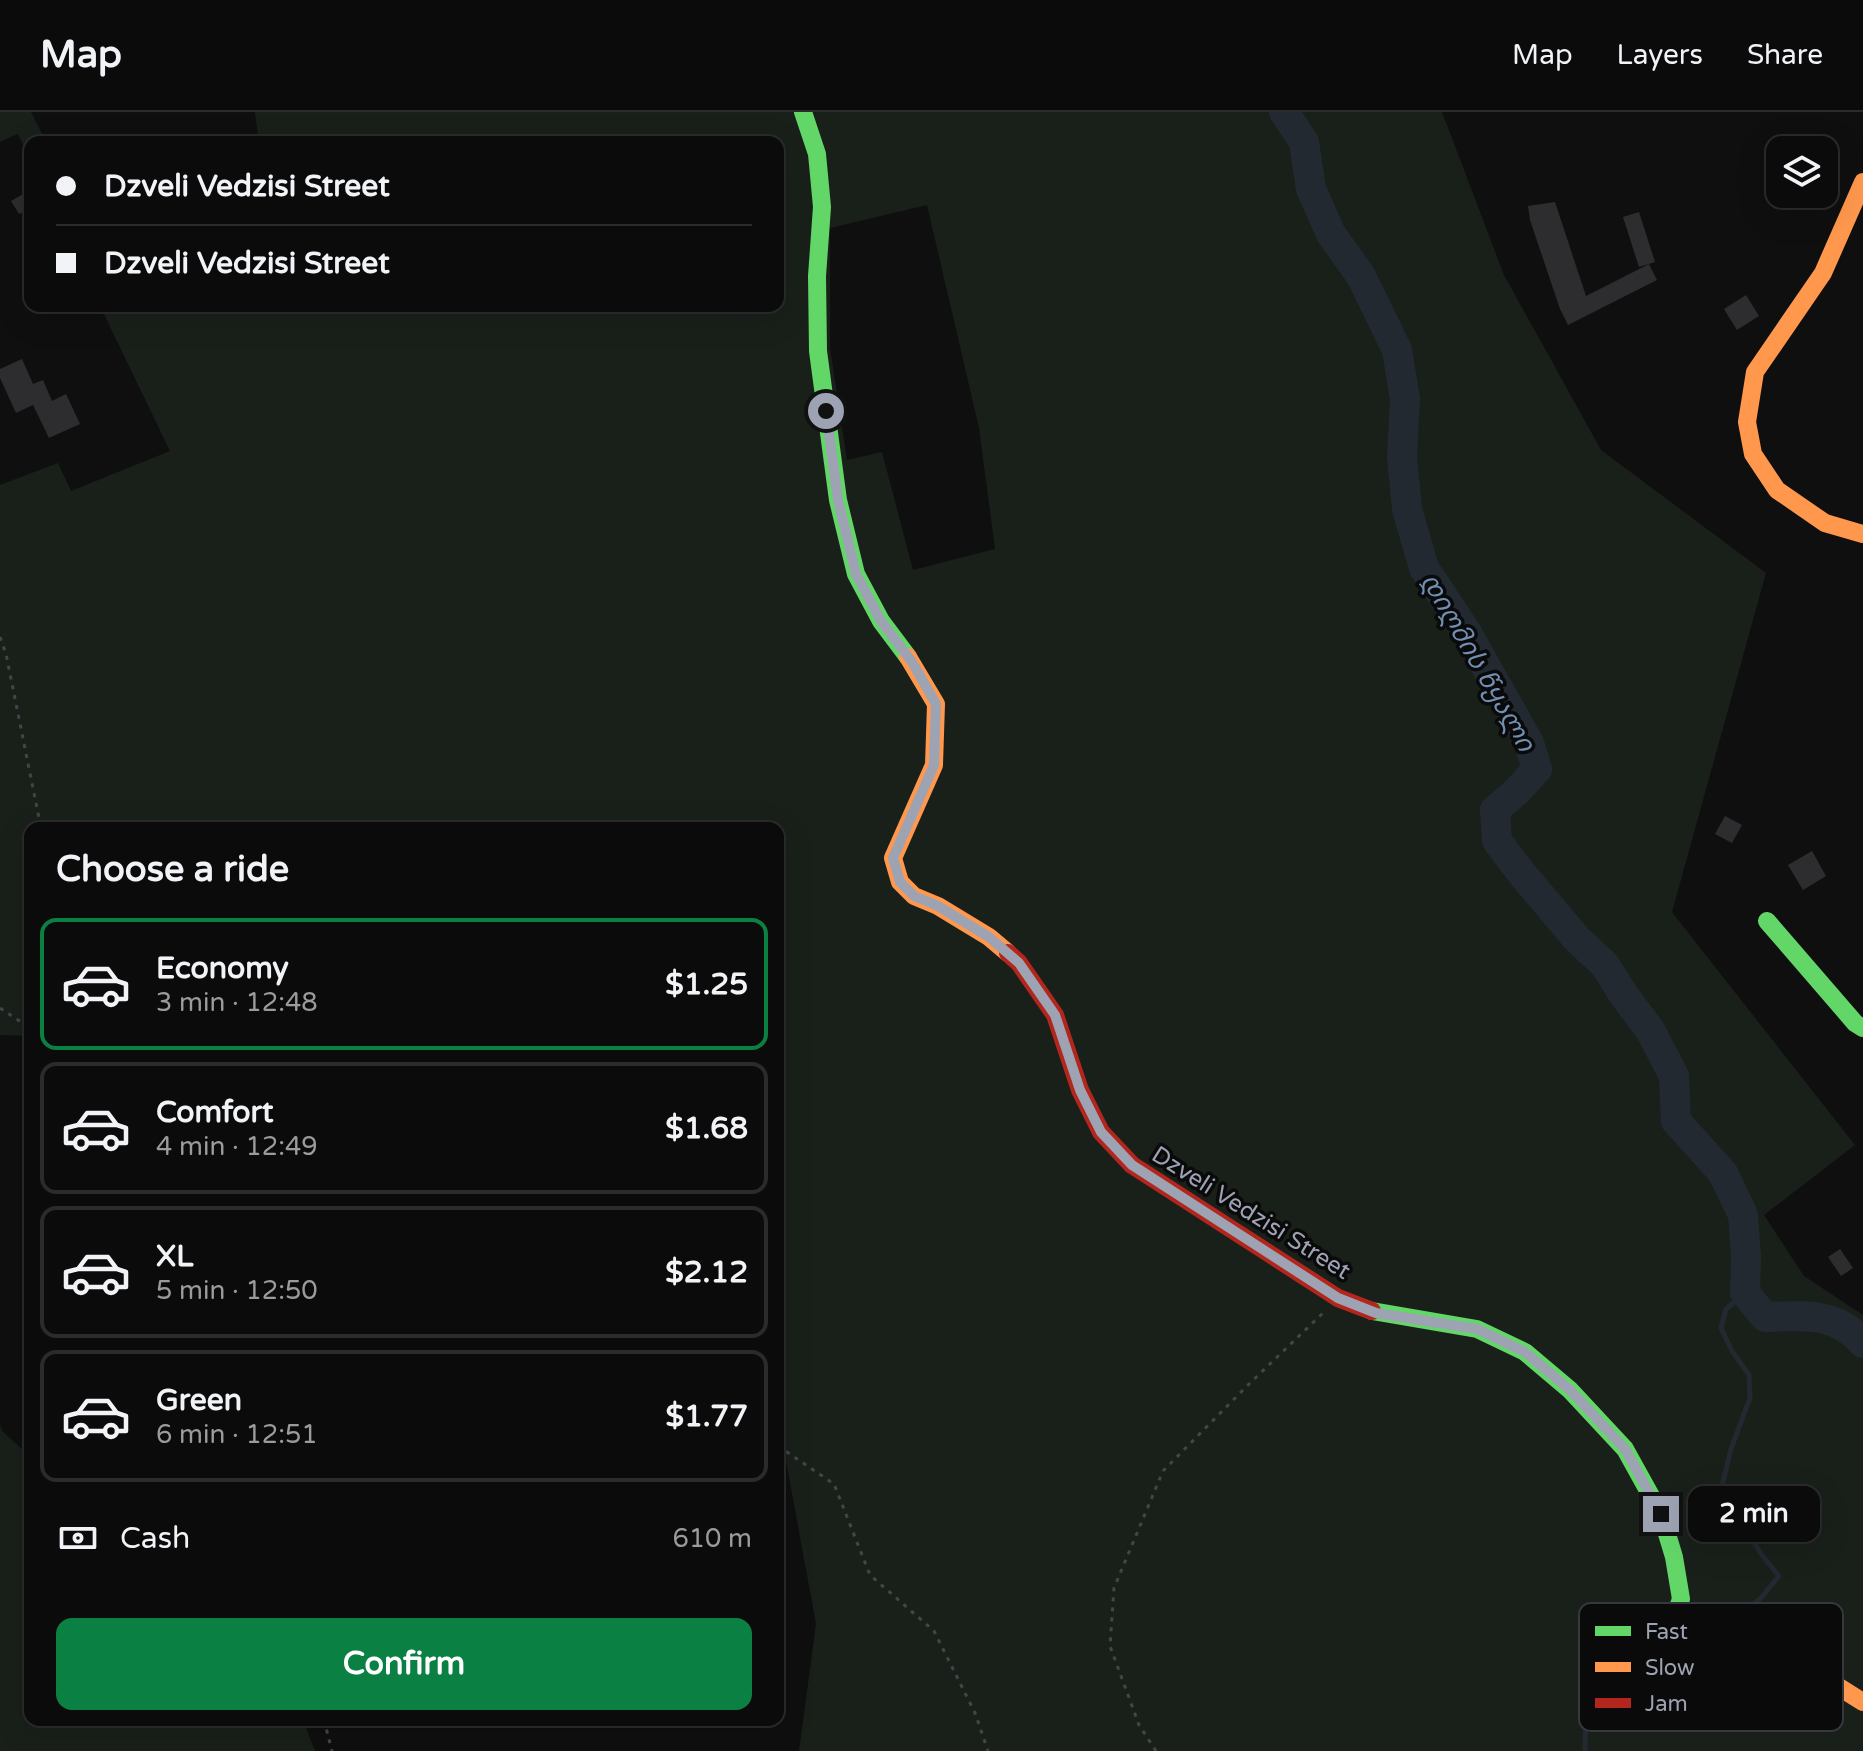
<!DOCTYPE html>
<meta charset="utf-8">
<style>
:root{--surface:#0b0b0c;--page:#19191a;--text:#f1f3f6;--muted:#9a9b9d;--line:#2b2b2d;--accent:#0b8043}
body{margin:0;font-family:"Varela Round","Noto Sans Georgian",sans-serif;background:var(--page);color:var(--text);height:100vh;display:flex;flex-direction:column;font-size:30px;white-space:nowrap}
*{box-sizing:border-box;margin:0}
p{font-size:26px;color:var(--muted)}
.icon{flex:none;width:44px;height:44px;fill:none;stroke:currentColor;stroke-width:2;stroke-linecap:round;stroke-linejoin:round}
.map{position:relative;flex:1;overflow:hidden}
.side{position:absolute;left:24px;top:710px;width:760px;height:904px;display:flex;flex-direction:column;background:var(--surface);border-radius:16px;box-shadow:0 8px 32px #0002,0 0 0 2px var(--line)}
.side>*{flex:none}
.top-card{position:absolute;left:24px;top:24px;width:760px;height:176px;border-radius:16px;box-shadow:0 8px 32px #0002,0 0 0 2px var(--line);display:grid;align-content:center;height:176px;padding:0 32px;background:var(--surface)}
.fabs{position:absolute;left:1766px;top:24px;display:grid;gap:16px}
.fabs a{display:grid;place-items:center;width:72px;height:72px;border-radius:16px;background:var(--surface);box-shadow:0 8px 32px #0002,0 0 0 2px var(--line);font-size:40px}
.end{position:absolute;width:36px;height:36px;margin:-18px;border:10px solid #9ea3b3;background:#111;box-shadow:0 0 0 4px #111}
.from{border-radius:50%}
.bubble{position:absolute;height:56px;border-radius:16px;background:var(--surface);box-shadow:0 8px 32px #0002,0 0 0 2px var(--line);font-size:26px;font-weight:700;line-height:56px;text-align:center}
.top-card b{display:flex;align-items:center;gap:28px;height:76px;font-size:30px}
.top-card b+b{border-top:2px solid var(--line)}
.top-card i{width:20px;height:20px;background:var(--text)}
ul{padding:0;list-style:none}
li{display:flex;align-items:center;gap:24px;height:132px;margin:0 16px 12px;padding:0 16px;border:4px solid var(--line);border-radius:16px}
li div{flex:1}
li b{display:block;font-size:30px}
li em{font-style:normal;font-weight:700}
li.on{border-color:var(--accent)}
li>.icon{width:72px;height:72px;stroke-width:1.5}
h2{padding:0 32px;font-size:36px;line-height:96px}
.pay{display:flex;align-items:center;gap:20px;height:88px;padding:0 32px;font-size:30px}
.pay p{margin-inline-start:auto}
.action{display:flex;gap:16px;margin-top:auto;padding:16px 32px}
.action a{flex:1;height:92px;border-radius:16px;background:var(--accent);color:#fff;font-size:32px;font-weight:700;line-height:92px;text-align:center}
header{display:flex;align-items:center;gap:48px;box-sizing:border-box;height:112px;padding:0 40px;background:var(--surface);border-bottom:2px solid var(--line)}
header strong{font-size:38px}
nav{display:flex;gap:44px;margin-inline-start:auto;font-size:28px}
.map>svg:first-child{display:block}
</style>
<header>
<strong>Map</strong>
<nav><a>Map</a><a>Layers</a><a>Share</a></nav>
</header>
<div class="map">
<svg width="1863" height="1639" viewBox="0 0 1863 1639">
<rect width="100%" height="100%" fill="#0f0f10"/>
<g fill="#19201a" fill-rule="evenodd">
<path d="M0 0H31L46 30H30V47L18 22 0 30Z"/>
<path d="M255 0H1442L1504 163 1601 338 1766 461 1672 800 1855 1033 1764 1103 1804 1164 1863 1203V1639H799L816 1512 778 1305V716H30V924L0 923V373L58 351 71 379 170 339 100 194H126L128 198 137 194H778V30H259ZM927 93 979 316 995 437 913 458 882 340 847 348 830 236V116Z"/>
<path d="M0 1313 2 1319 30 1344V1608H303L315 1639H0Z"/>
</g>
<g fill="none" stroke-linecap="round" stroke-linejoin="round">
<g stroke="#232931" stroke-width="5">
<path d="M1655 1569 1677 1559 1724 1513 1760 1487 1779 1464 1761 1442 1741 1408 1728 1393 1722 1374 1731 1337 1750 1286 1749 1263 1732 1239 1721 1216 1726 1197 1745 1181"/>
<path d="M1585 1639 1586 1594 1604 1573 1635 1574"/>
</g>
<path stroke="#232931" stroke-width="30" d="M1284 0 1304 30 1311 77 1331 122 1361 164 1397 238 1405 287 1402 345 1407 397 1424 456 1467 521 1529 631 1537 657 1517 679 1495 698 1497 729 1523 763 1577 827 1605 853 1623 882 1650 918 1674 964 1676 1009 1723 1061 1743 1103 1746 1144 1745 1181 1765 1205C1803 1204 1836 1199 1863 1231"/>
</g>
<g fill="#2d2d2f">
<path d="M25 81 30 91V96L19 102 11 89Z"/>
<path d="M1555 90 1586 184 1649 152 1657 168 1568 213 1560 197 1530 108 1528 94Z"/>
<path d="M1639 100 1655 150 1639 155 1623 105Z"/>
<path d="M1746 183 1759 204 1737 218 1724 197Z"/>
<path d="M22 247 33 272 43 268 52 289 66 282 80 312 49 326 33 293 16 301 0 266V257Z"/>
<path d="M1725 704 1742 713 1732 731 1715 722Z"/>
<path d="M1812 739 1826 764 1803 778 1788 753Z"/>
<path d="M1840 1137 1853 1156 1841 1164 1828 1145Z"/>
</g>
<g fill="none" stroke-linecap="round" stroke-linejoin="round">
<g stroke="#44454a" stroke-width="3" stroke-dasharray="4 6" stroke-linecap="butt">
<path d="M0 525 6 542 41 716"/>
<path d="M0 896 30 916"/>
<path d="M778 1334 834 1372 870 1463 934 1519 975 1601 988 1639"/>
<path d="M324 1608 332 1639"/>
<path d="M1156 1639 1139 1613 1110 1534 1114 1476 1163 1359 1249 1272 1323 1201"/>
</g>
<g stroke="#63d668" stroke-width="18">
<path d="M803 0 817 42 822 95 817 164 818 239 838 388 856 462 881 509 908 545"/>
<path d="M1767 809 1855 911 1863 916"/>
<path d="M1372 1199 1477 1217 1525 1240 1570 1278 1625 1337 1661 1402 1674 1445 1681 1487 1665 1532 1642 1575V1592L1651 1599"/>
</g>
<g stroke="#ff974d" stroke-width="18">
<path d="M1863 70 1823 161 1755 260 1747 310 1753 342 1777 378 1825 411 1863 422"/>
<path d="M908 545 936 592 934 653 893 746 900 770 914 784 938 794 989 825 1008 841"/>
<path d="M1651 1599C1685 1615 1709 1573 1737 1560 1744 1556 1771 1550 1779 1550 1809 1553 1838 1575 1863 1590"/>
</g>
<path stroke="#b3261e" stroke-width="18" d="M1008 841 1019 851 1055 903 1080 978 1101 1020 1132 1053 1338 1186 1372 1199"/>
</g>
<g fill="none" stroke-linecap="round" stroke-linejoin="round">
<path stroke="#9ea3b3" stroke-width="10" d="M826 299 838 388 856 462 881 509 912 550 936 592 934 653 893 746 900 770 914 784 938 794 989 825 1019 851 1055 903 1080 978 1101 1020 1132 1053 1338 1186 1376 1201 1477 1217 1525 1240 1570 1278 1625 1337 1661 1402"/>
</g>
<g text-anchor="middle" dominant-baseline="central" stroke-width="7" stroke-linejoin="round" paint-order="stroke">
<g font-size="24" fill="#9ea3b3" stroke="#0a0a0b">
<text transform="translate(1251 1101) rotate(32)">Dzveli Vedzisi Street</text>
</g>
<g font-size="26" font-style="italic" fill="#718fb2" stroke="#0a0a0b">
<text transform="translate(1478 550) rotate(60)">დიღმის წყალი</text>
</g>
</g>
<rect x="1579" y="1491" width="264" height="128" rx="12" fill="#0a0a0b" stroke="#36383d" stroke-width="2"/>
<rect x="1595" y="1514" width="36" height="10" fill="#63d668"/>
<rect x="1595" y="1550" width="36" height="10" fill="#ff974d"/>
<rect x="1595" y="1586" width="36" height="10" fill="#b3261e"/>
<g font-size="22" fill="#9ea3b3">
<text x="1645" y="1527">Fast</text>
<text x="1645" y="1563">Slow</text>
<text x="1645" y="1599">Jam</text>
</g>
</svg>
<div class="fabs">
<a><svg class="icon" aria-label="layers" viewBox="0 0 24 24"><path d="M12 4l9 5-9 5-9-5zM3 14l9 5 9-5"/></svg></a>
</div>
<i class="end from" style="left:826px;top:299px"></i>
<i class="end" style="left:1661px;top:1402px"></i>
<div class="bubble" style="left:1688px;top:1374px;width:132px">2 min</div>
<div class="top-card">
<b><i class="from"></i>Dzveli Vedzisi Street</b>
<b><i></i>Dzveli Vedzisi Street</b>
</div>
<section class="side">
<h2>Choose a ride</h2>
<ul>
<li class="on"><svg class="icon" aria-label="car" viewBox="0 0 24 24"><path d="M5 17H2v-5l4-1 3-4h7l3 4 3 1v5h-3M9 17h6M6 11h13"/><circle cx="7" cy="17" r="2"/><circle cx="17" cy="17" r="2"/></svg><div><b>Economy</b><p>3 min · 12:48</p></div><em>$1.25</em></li>
<li><svg class="icon" aria-label="car" viewBox="0 0 24 24"><path d="M5 17H2v-5l4-1 3-4h7l3 4 3 1v5h-3M9 17h6M6 11h13"/><circle cx="7" cy="17" r="2"/><circle cx="17" cy="17" r="2"/></svg><div><b>Comfort</b><p>4 min · 12:49</p></div><em>$1.68</em></li>
<li><svg class="icon" aria-label="car" viewBox="0 0 24 24"><path d="M5 17H2v-5l4-1 3-4h7l3 4 3 1v5h-3M9 17h6M6 11h13"/><circle cx="7" cy="17" r="2"/><circle cx="17" cy="17" r="2"/></svg><div><b>XL</b><p>5 min · 12:50</p></div><em>$2.12</em></li>
<li><svg class="icon" aria-label="car" viewBox="0 0 24 24"><path d="M5 17H2v-5l4-1 3-4h7l3 4 3 1v5h-3M9 17h6M6 11h13"/><circle cx="7" cy="17" r="2"/><circle cx="17" cy="17" r="2"/></svg><div><b>Green</b><p>6 min · 12:51</p></div><em>$1.77</em></li>
</ul>
<div class="pay"><svg class="icon" aria-label="cash" viewBox="0 0 24 24"><path d="M3 7h18v10H3z"/><circle cx="12" cy="12" r="2"/></svg>Cash<p>610 m</p></div>
<div class="action"><a>Confirm</a></div>
</section>
</div>
